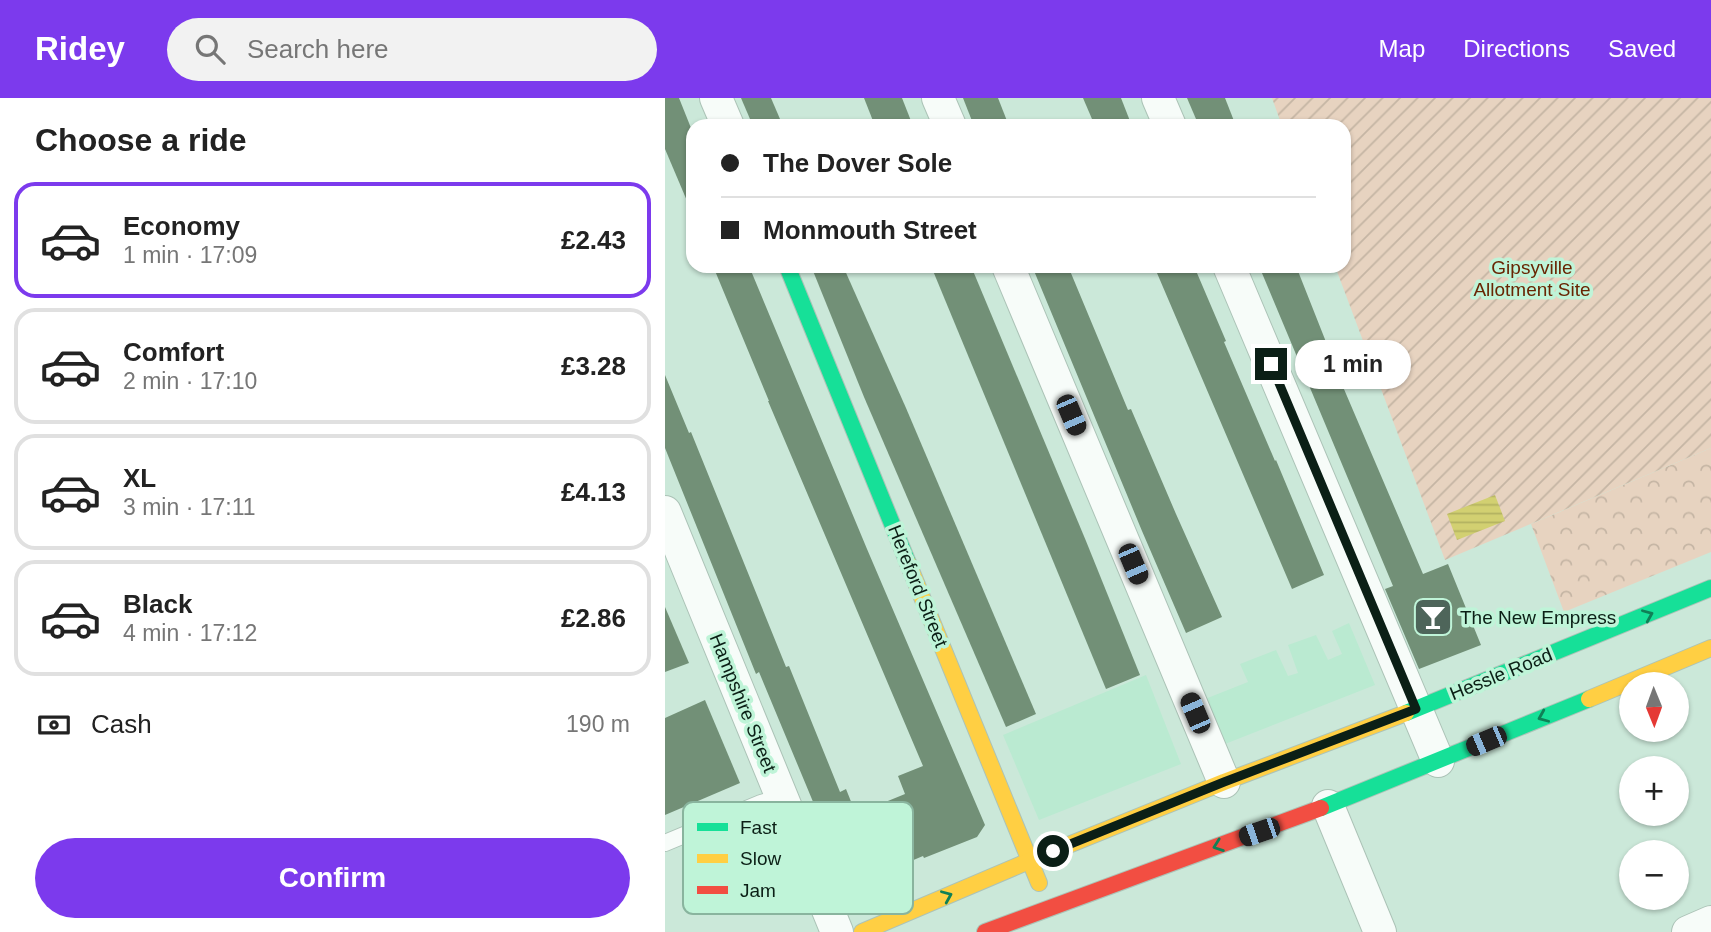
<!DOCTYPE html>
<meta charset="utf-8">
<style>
:root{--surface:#fff;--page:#f2f2f2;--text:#222;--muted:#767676;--line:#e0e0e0;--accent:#7c3aed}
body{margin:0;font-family:Helvetica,sans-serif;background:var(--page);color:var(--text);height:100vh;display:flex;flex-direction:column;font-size:26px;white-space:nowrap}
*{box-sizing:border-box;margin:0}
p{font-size:23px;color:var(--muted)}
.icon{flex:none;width:38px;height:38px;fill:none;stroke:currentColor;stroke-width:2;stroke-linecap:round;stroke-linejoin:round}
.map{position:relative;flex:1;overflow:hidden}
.side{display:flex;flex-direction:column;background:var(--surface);width:665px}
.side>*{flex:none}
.banner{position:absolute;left:21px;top:21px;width:665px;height:154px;border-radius:21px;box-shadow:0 2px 5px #0004;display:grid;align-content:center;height:154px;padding:0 35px;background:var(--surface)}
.needle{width:46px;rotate:179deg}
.tools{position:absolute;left:954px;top:574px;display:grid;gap:14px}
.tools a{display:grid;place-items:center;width:70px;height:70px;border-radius:50%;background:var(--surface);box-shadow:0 2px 5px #0004;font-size:35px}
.end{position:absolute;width:32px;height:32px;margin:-16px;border:9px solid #0b1f16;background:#fff;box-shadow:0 0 0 4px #fff}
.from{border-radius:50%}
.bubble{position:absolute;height:49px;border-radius:24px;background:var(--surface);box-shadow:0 2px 5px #0004;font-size:23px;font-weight:700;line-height:49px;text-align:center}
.car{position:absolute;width:21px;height:42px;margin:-21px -10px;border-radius:9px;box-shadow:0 0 5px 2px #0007;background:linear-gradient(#222 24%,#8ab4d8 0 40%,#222 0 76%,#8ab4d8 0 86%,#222 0)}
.banner b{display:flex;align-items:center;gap:24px;height:66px;font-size:26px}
.banner b+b{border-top:2px solid var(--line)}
.banner i{width:18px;height:18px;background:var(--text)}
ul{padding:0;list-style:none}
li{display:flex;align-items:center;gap:21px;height:116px;margin:0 14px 10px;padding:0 21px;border:4px solid var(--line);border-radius:21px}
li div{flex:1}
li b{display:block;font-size:26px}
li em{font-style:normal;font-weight:700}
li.selected{border-color:var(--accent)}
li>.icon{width:63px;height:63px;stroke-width:1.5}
h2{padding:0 35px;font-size:32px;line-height:84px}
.pay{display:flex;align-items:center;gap:18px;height:77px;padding:0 35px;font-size:26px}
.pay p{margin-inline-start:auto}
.cta{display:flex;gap:14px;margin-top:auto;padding:14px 35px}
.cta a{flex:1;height:80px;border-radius:42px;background:var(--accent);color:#fff;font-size:28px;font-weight:700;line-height:80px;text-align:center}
header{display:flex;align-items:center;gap:42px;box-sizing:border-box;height:98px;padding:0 35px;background:var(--accent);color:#fff}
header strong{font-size:33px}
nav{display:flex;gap:38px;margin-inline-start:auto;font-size:24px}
.search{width:490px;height:63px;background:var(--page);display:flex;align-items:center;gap:18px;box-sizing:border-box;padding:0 24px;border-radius:38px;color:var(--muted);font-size:26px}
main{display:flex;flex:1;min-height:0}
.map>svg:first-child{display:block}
</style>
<header>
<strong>Ridey</strong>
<div class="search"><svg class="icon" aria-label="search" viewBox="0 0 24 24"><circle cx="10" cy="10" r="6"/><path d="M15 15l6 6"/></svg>Search here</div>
<nav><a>Map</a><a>Directions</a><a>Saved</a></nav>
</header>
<main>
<section class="side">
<h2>Choose a ride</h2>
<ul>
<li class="selected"><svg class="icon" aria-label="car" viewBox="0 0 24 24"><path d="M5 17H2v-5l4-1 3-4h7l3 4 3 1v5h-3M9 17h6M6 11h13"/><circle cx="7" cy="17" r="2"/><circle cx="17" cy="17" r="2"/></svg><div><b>Economy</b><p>1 min · 17:09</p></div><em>£2.43</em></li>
<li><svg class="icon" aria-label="car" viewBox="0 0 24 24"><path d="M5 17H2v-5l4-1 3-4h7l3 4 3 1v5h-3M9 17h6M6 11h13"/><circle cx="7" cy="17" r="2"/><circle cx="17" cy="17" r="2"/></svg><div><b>Comfort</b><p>2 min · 17:10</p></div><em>£3.28</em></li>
<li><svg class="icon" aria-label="car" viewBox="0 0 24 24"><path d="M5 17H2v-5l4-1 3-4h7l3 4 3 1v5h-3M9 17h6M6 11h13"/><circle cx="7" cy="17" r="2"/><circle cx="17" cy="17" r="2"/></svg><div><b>XL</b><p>3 min · 17:11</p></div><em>£4.13</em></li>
<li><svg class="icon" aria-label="car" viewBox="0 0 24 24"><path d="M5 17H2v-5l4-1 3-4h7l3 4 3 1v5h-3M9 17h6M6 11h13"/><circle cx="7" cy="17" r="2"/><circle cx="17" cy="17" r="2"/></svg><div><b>Black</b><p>4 min · 17:12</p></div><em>£2.86</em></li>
</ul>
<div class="pay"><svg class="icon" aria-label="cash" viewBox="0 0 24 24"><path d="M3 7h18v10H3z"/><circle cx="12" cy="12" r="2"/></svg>Cash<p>190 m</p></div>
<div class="cta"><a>Confirm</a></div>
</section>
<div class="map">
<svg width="1046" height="834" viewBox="0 0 1046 834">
<defs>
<pattern id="park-crowns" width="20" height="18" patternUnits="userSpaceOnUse" patternTransform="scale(1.75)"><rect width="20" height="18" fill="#e7d3c0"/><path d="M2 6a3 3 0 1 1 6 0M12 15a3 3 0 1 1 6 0" fill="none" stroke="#c5b5a4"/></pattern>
<pattern id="garden-furrows" width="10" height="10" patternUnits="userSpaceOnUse" patternTransform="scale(1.75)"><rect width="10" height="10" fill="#e7d3c0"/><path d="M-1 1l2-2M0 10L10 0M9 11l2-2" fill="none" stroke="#c5b5a4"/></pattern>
<pattern id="water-rules" width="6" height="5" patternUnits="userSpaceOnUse" patternTransform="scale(1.75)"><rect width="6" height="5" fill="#d2d071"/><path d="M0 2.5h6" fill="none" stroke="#b3b261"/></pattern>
</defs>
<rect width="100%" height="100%" fill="#cbe8d9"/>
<g fill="#baead1">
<path d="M684 525 710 587 560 646 540 601 583 584 575 566 611 552 623 578 633 575 623 547 651 537 663 562 677 556 667 533Z"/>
<path d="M481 577 516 666 374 722 338 637Z"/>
</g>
<path fill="url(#park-crowns)" d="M1046 350V454L899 514 866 426Z"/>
<path fill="url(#garden-furrows)" d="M607 0H1046V350L780 462 670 168H679V28H617Z"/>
<path fill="url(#water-rules)" d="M830 397 840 423 792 442 782 416Z"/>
<g fill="#729077">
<path d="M0 0H14L28 35V117L0 51Z"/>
<path d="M76 0H106L118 28H88Z"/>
<path d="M199 0H237L248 28H210Z"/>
<path d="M298 0H333L344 28H309Z"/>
<path d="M418 0H456L465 23 452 28H430Z"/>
<path d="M522 0H560L571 28H534Z"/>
<path d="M48 168H84L202 451 320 727 312 739 259 760 258 758 175 793 163 763 171 759 94 574 91 576 0 350V277L24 335 26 334 121 569 124 568 175 694 181 691 191 716 240 696 233 678 258 668 103 303H104Z"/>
<path d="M146 168H178L241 310 371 616 341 629 199 299Z"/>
<path d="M266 168H306L421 443 475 577 441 591Z"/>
<path d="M367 168H403L463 312 466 311 511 416 557 519 521 535 477 433Z"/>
<path d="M489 168H529L561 243 559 244 610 363 611 362 659 477 627 491Z"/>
<path d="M594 168H631L663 249H661L758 476 783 466 816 547 754 571 720 491 728 488Z"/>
<path d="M0 509 24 565 0 574Z"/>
<path d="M40 602 75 685 0 717V620Z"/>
</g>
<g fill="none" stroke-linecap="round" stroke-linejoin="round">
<g stroke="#acc3b7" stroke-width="18">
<path id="lane" d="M0 745 96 705 116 699"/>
</g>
<g stroke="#acc3b7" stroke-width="34">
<g id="street">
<path d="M51 0 63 28"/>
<path d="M273 0 285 28"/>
<path d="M493 0 505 28"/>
<path d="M343 168 559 684"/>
<path d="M564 168 773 663"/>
<path d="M0 414 172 834"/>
<path d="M663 708 715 834"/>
<path d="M1023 834 1046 824"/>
</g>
</g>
<g stroke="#acc3b7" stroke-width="18">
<g id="fast">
<path d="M122 168 243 465"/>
<path d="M741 615 1046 490"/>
<path d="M656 710 924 601"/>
</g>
</g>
<g stroke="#acc3b7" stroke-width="18">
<g id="slow">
<path d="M243 465 374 785"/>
<path d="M924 601 1046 550"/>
<path d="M197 834 364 763 559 684 741 615"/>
</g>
</g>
<g stroke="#acc3b7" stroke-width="18">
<path id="jam" d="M320 834 656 710"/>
</g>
<use href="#lane" stroke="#f7fcf9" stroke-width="16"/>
<use href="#street" stroke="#f7fcf9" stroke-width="32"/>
<use href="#fast" stroke="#16e098" stroke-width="16"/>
<use href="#slow" stroke="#ffcf43" stroke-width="16"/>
<use href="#jam" stroke="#f24e42" stroke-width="16"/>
</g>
<defs><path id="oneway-chevron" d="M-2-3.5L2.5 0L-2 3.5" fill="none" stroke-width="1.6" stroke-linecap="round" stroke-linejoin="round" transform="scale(1.75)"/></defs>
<g stroke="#108057">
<use href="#oneway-chevron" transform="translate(983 517) rotate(-23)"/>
<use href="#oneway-chevron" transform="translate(878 619) rotate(157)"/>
<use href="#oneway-chevron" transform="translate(553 748) rotate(160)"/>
<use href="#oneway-chevron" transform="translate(282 798) rotate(-23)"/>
</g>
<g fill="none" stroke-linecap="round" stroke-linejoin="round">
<path stroke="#0b1f16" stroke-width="9" d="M388 753 559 684 751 611 606 266"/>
</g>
<defs>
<g id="bar-square" transform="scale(2.0125)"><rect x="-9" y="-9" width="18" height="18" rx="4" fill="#4e655a" stroke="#bff4d8"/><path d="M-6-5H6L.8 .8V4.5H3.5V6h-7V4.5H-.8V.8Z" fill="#fff"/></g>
</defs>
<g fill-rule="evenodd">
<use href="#bar-square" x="768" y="519"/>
</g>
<g text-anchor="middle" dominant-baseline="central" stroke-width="7" stroke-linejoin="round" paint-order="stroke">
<g font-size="19" fill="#682503" stroke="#bff4d8">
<text x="867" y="169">Gipsyville<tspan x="867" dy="22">Allotment Site</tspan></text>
</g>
<g font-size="19" fill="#0b1f16" stroke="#bff4d8">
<text transform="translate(253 488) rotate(68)">Hereford Street</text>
<text transform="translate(836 576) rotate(-22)">Hessle Road</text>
<text transform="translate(78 605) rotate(68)">Hampshire Street</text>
</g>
<g font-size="19" fill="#0b1f16" stroke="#bff4d8" text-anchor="start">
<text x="795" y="519">The New Empress</text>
</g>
</g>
<rect x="18" y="704" width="230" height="112" rx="10" fill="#bff4d8" stroke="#89b49e" stroke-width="2"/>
<rect x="32" y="725" width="31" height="8" fill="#16e098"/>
<rect x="32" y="756" width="31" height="9" fill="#ffcf43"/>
<rect x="32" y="788" width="31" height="8" fill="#f24e42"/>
<g font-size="19" fill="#0b1f16">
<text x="75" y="736">Fast</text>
<text x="75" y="767">Slow</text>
<text x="75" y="799">Jam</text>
</g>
</svg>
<div class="tools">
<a><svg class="needle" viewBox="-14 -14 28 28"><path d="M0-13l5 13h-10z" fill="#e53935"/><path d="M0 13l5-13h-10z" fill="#767676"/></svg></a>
<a>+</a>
<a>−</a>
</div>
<i class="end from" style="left:388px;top:753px"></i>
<i class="end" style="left:606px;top:266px"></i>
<div class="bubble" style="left:630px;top:242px;width:116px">1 min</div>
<i class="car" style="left:406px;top:317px;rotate:157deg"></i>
<i class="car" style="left:468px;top:466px;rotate:157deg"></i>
<i class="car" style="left:530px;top:615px;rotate:337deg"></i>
<i class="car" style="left:821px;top:643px;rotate:247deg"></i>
<i class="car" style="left:594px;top:734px;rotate:251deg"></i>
<div class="banner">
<b><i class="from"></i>The Dover Sole</b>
<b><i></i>Monmouth Street</b>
</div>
</div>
</main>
